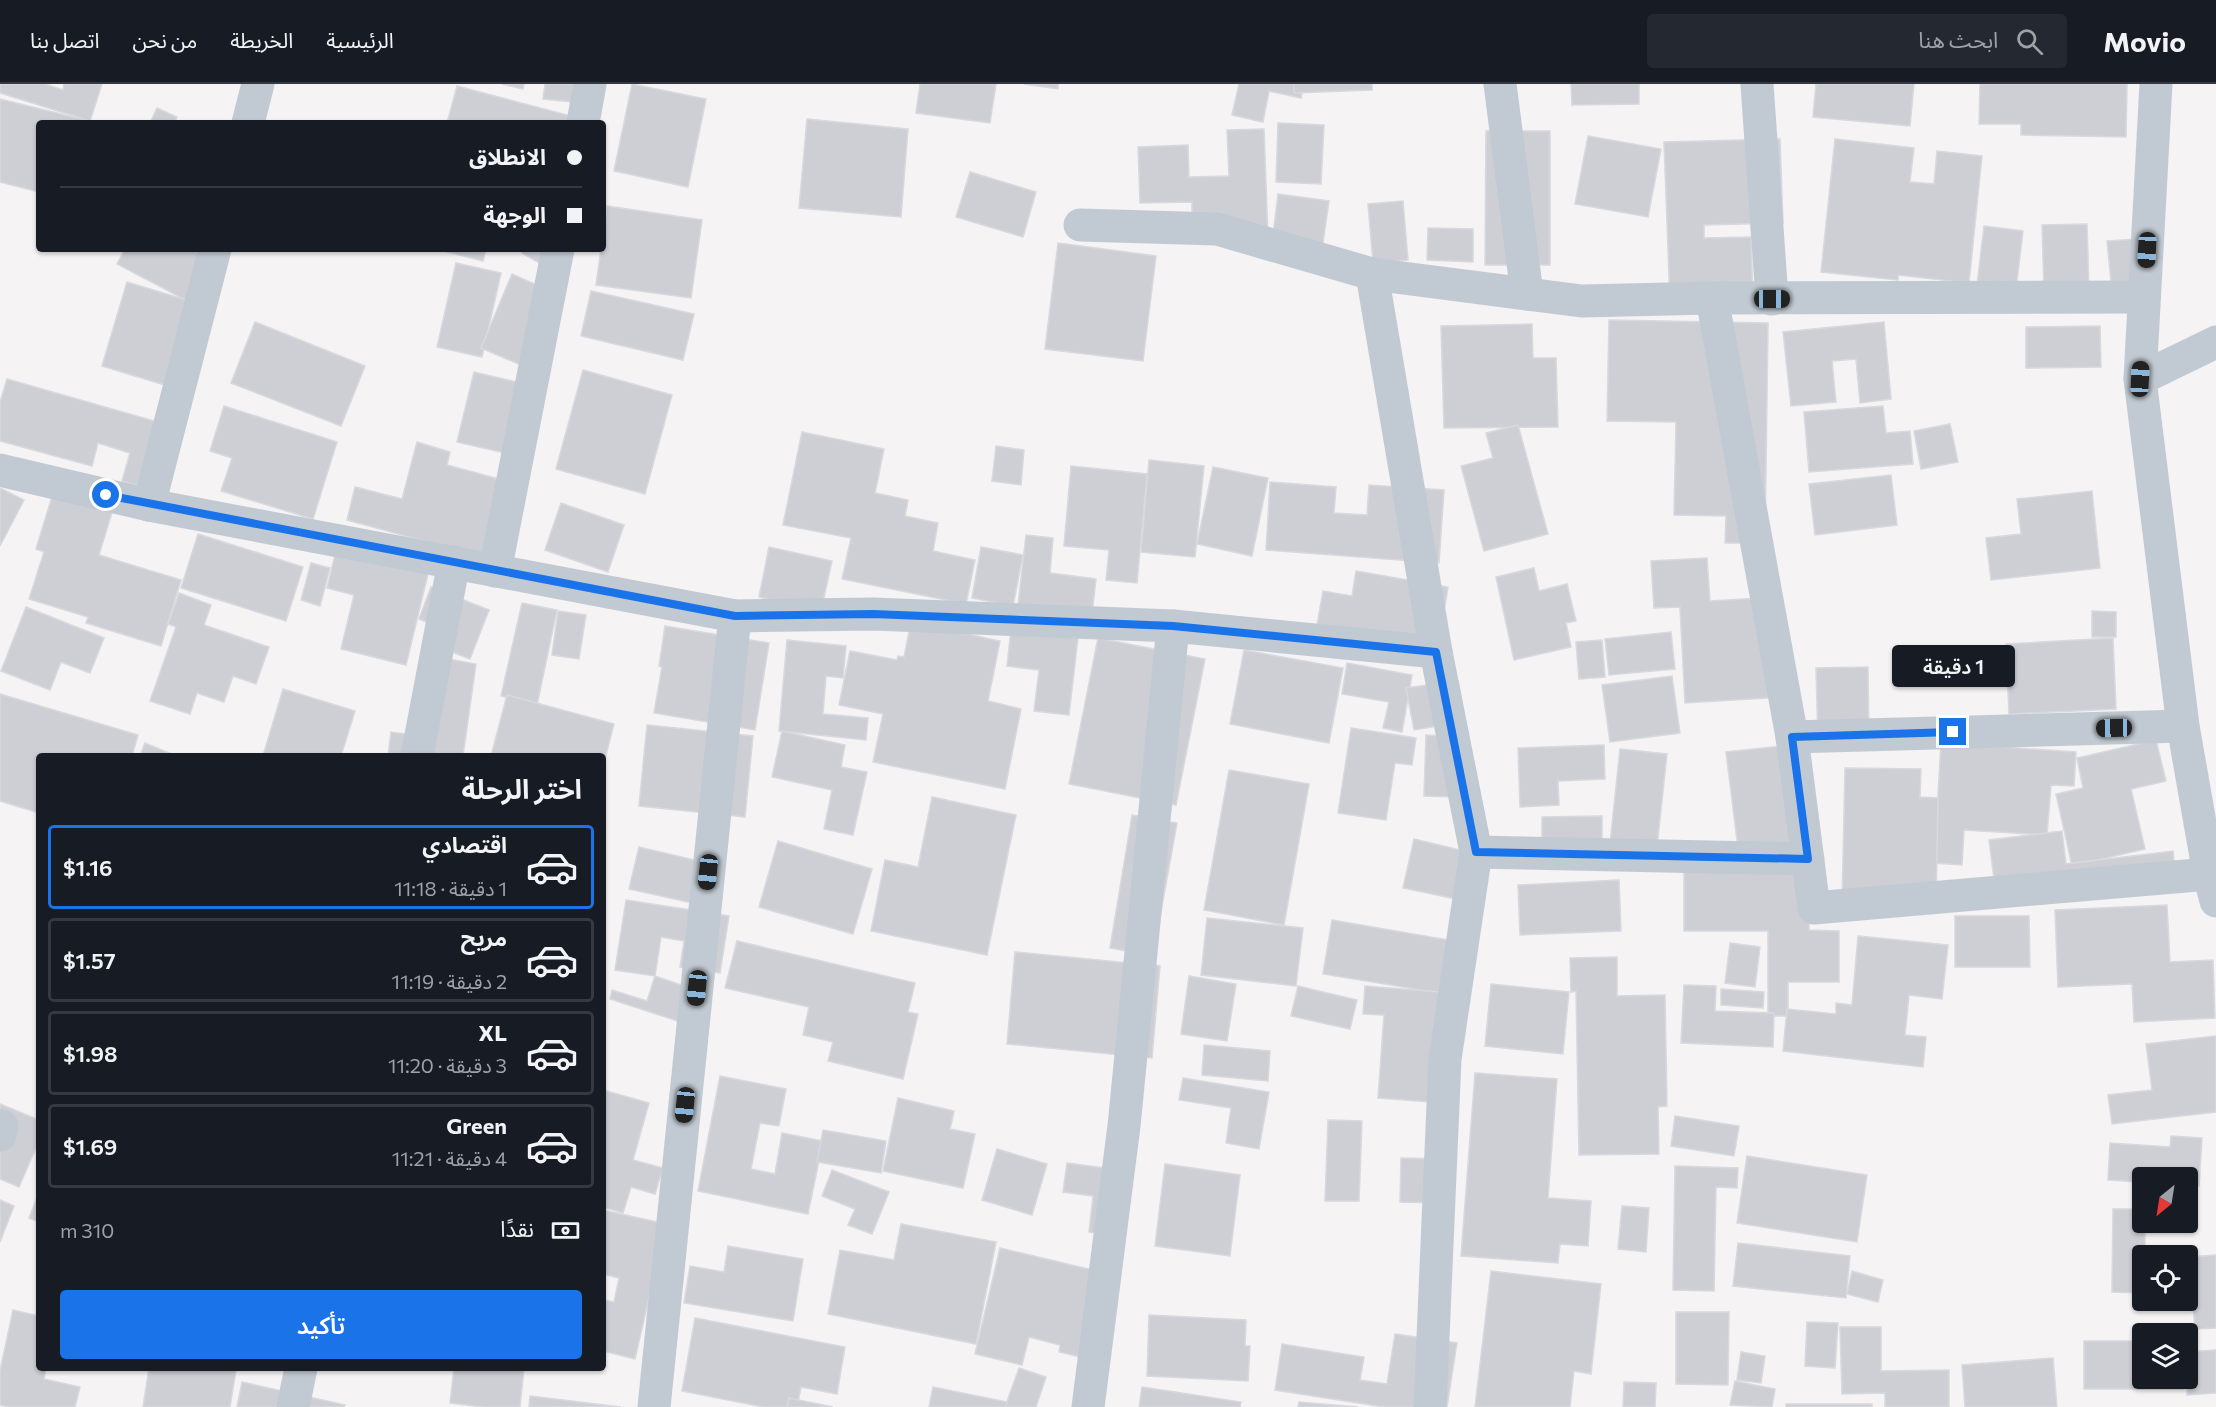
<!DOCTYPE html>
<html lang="ar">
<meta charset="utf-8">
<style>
:root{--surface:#171b24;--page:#242831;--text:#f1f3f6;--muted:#9ea1a6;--line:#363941;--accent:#1a73e8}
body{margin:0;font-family:Commissioner,"Noto Sans Arabic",sans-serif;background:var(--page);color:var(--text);direction:rtl;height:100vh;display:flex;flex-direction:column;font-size:22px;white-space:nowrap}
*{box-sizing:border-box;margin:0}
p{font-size:20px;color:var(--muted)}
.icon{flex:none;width:33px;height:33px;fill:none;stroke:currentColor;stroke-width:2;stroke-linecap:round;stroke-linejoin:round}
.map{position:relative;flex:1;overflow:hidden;direction:ltr}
.side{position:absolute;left:36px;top:669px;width:570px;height:618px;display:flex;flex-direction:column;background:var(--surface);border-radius:6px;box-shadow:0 2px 4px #0004;direction:rtl}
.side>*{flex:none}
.hud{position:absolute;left:36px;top:36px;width:570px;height:132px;border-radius:6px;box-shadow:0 2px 4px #0004;direction:rtl;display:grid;align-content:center;height:132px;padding:0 24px;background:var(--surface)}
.needle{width:39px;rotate:210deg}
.tools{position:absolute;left:2132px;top:1083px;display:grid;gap:12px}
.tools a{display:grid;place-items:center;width:66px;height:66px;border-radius:6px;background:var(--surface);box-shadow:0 2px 4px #0004;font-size:30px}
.end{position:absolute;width:27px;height:27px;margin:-14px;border:8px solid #1a73e8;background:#fff;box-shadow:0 0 0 3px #fff}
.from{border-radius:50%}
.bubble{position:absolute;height:42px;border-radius:6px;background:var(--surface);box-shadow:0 2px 4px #0004;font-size:20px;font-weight:600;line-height:42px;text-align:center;direction:rtl}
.car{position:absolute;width:18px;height:36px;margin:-18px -9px;border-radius:8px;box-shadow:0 0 4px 2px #0007;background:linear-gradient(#222 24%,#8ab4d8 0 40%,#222 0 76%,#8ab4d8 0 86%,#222 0)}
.hud b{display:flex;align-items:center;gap:21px;height:57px;font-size:22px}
.hud b+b{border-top:2px solid var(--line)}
.hud i{width:15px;height:15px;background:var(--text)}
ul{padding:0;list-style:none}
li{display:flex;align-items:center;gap:18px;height:84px;margin:0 12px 9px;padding:0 12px;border:3px solid var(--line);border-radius:6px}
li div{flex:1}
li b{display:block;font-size:22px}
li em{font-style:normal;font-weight:600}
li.current{border-color:var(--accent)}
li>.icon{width:54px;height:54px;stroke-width:1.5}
h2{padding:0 24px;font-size:27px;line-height:72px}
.pay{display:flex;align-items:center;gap:15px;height:66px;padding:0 24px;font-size:22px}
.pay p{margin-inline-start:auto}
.action{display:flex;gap:12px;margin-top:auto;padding:12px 24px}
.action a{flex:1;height:69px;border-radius:6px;background:var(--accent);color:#fff;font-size:24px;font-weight:600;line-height:69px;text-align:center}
header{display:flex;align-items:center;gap:36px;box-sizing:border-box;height:84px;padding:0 30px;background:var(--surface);border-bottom:2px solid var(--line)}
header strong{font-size:28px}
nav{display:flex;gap:33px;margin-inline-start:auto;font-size:21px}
.search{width:420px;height:54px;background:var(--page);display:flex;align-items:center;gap:15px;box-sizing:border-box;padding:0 21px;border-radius:6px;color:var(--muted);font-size:22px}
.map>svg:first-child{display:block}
</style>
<header>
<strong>Movio</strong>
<div class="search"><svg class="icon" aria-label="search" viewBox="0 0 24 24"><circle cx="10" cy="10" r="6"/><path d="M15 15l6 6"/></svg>ابحث هنا</div>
<nav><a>الرئيسية</a><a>الخريطة</a><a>من نحن</a><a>اتصل بنا</a></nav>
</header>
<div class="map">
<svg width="2216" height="1323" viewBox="0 0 2216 1323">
<rect width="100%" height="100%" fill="#f5f3f3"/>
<g fill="#cdcfd5" stroke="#d7d9de" stroke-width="1.5">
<path d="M0 0H45L63 6 64 0H102L90 37 0 9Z"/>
<path d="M502 0H524L523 5Z"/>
<path d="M545 0H594L592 20 543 15Z"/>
<path d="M632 0 706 15 688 103 614 87Z"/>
<path d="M920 0H996L990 39 916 29Z"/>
<path d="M1024 0H1058V5Z"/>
<path d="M1239 0H1304L1301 14 1269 7 1263 38 1232 31Z"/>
<path d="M1294 0H1372V6L1294 9Z"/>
<path d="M1571 0H1639V20L1572 21Z"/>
<path d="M1816 0H1914L1910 42 1813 33Z"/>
<path d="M1980 0H2127L2126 53 2021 51V40H1979Z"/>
<path d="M457 2 594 38V39H447Z"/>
<path d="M0 15 98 39H39V108L0 98Z"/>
<path d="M157 24 177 33 174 39H150Z"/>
<path d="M807 35 908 45 901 133 799 124Z"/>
<path d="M1278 39 1324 41 1321 100 1276 98Z"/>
<path d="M1264 45 1268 155 1192 157V118L1140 119 1138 63 1188 61 1189 93 1229 92 1227 46Z"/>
<path d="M1486 47H1550V181H1485Z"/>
<path d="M1588 52 1661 65 1648 133 1575 120Z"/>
<path d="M1780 55 1783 139 1704 141V154L1751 153 1753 217 1670 219 1664 58Z"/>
<path d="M1835 55 1914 64 1910 98 1934 100 1937 67 1982 72 1969 199 1898 191V196L1821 188Z"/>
<path d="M970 88 1036 108 1023 153 956 133Z"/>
<path d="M1278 110 1329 117 1322 166 1272 159Z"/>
<path d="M1403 117 1408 176 1373 179 1368 120Z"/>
<path d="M607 122 702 136 691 214 596 201 601 165H603Z"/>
<path d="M2087 140 2089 205 2044 207 2042 141Z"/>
<path d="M1984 142 2023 147 2016 206 1977 201Z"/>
<path d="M1428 144 1473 145V178L1427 176Z"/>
<path d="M2138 155 2143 205 2112 208 2107 157Z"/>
<path d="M1058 159 1156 172 1143 277 1045 265Z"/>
<path d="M125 165H190L219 180 197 222 117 180Z"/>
<path d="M436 165H486L483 177Z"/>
<path d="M524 165H558L548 184 522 169Z"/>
<path d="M456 179 501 189 482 273 437 263Z"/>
<path d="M512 190 559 211 528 284 481 264Z"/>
<path d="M127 198 206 222 181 306 102 282Z"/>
<path d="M591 207 694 230 683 276 581 252Z"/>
<path d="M1609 236 1768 239 1765 459H1725L1726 432 1674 431 1676 338 1607 337Z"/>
<path d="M255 238 365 282 341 342 231 299Z"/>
<path d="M1884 238 1891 315 1860 319 1856 275 1832 277 1836 318 1791 322 1783 248Z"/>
<path d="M1532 240 1533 274H1556L1558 343 1444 344 1441 242Z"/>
<path d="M2100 242 2101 283 2026 284V243Z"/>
<path d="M583 286 672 311 645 410 556 385Z"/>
<path d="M474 288 542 304 522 373 457 358Z"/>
<path d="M7 295 168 341 150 405 122 397 130 369 98 359 92 382 0 357V318Z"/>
<path d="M224 322 337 358 313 435 221 407 232 374 210 367Z"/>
<path d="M1883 322 1886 349 1910 347 1913 380 1809 388 1804 328Z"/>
<path d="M1950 340 1958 378 1921 385 1914 347Z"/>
<path d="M1518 341 1548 450 1484 467 1461 382 1493 374 1486 349Z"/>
<path d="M802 348 884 365 875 409 908 416 905 432 938 439 933 467 975 476 966 520 842 495 851 454 783 441Z"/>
<path d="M417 358 450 368 447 381 517 400 497 477 347 436 355 403 402 415Z"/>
<path d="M996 362 1024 366 1021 401 992 397Z"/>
<path d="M1149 376 1204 382 1195 473 1141 468Z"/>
<path d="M1071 382 1147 390 1137 499 1106 496 1109 466 1064 462Z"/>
<path d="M1213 383 1268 394 1252 472 1197 460Z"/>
<path d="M1891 391 1897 441 1815 451 1809 400Z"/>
<path d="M1270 398 1336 403 1334 429 1367 431 1369 401 1444 406 1439 479 1266 466Z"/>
<path d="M0 404 24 416 0 462Z"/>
<path d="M54 406 113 425 99 471 181 496 161 562 86 539 88 533 29 515 44 468 36 465Z"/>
<path d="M2092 407 2100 484 1991 496 1986 454 2021 450 2017 415Z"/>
<path d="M561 419 624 441 608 488 545 466Z"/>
<path d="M198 450 303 483 286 537 181 504Z"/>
<path d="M1026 451 1053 454 1050 489 1096 495 1092 530 1018 521Z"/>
<path d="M769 463 832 477 821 527 759 513Z"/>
<path d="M981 463 1023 471 1013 522 972 514Z"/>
<path d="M336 467 428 490 406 581 341 565 354 511 327 504Z"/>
<path d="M1707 474 1710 517 1779 513 1785 613 1685 619 1680 523 1654 524 1651 477Z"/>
<path d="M311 479 330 484 320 522 301 516Z"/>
<path d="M1534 484 1539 507 1567 500 1576 537 1566 539 1571 563 1514 576 1496 493Z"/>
<path d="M1356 487 1448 503 1438 563 1317 541 1323 507 1352 512Z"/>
<path d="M431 503 489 526 470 575 442 564 449 547 419 535Z"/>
<path d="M179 509 211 521 204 541 269 563 256 600 233 592 224 618 197 609 190 630 150 617 176 543 168 540Z"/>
<path d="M522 519 557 526 537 621 501 612Z"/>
<path d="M26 523 104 554 90 589 61 578 50 606 1 587Z"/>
<path d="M558 527 586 531 579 575 552 571Z"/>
<path d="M2092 527 2116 528V553H2092Z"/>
<path d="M911 538 1000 557 988 617 1021 625 1005 705 873 678 883 630 839 621 850 567 897 576 898 572 904 573Z"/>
<path d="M665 542 769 559 755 646 654 629 662 583 659 582Z"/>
<path d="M1011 545 1078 554 1069 631 1034 627 1039 586 1007 582Z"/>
<path d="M1671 548 1675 585 1609 591 1605 555Z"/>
<path d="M1098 554 1205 575 1176 721 1069 700Z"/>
<path d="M2113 554 2116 625 2009 630 2006 560Z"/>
<path d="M787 556 846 562 843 594 826 592 823 630 868 634 866 656 779 647Z"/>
<path d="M1602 556 1605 593 1579 595 1576 558Z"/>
<path d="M1244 566 1343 584 1329 659 1230 640Z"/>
<path d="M438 573 476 580 463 672H388L391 648 427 653Z"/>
<path d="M1347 579 1412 591 1402 648 1383 644 1389 618 1342 610Z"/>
<path d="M1868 583 1869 656 1818 657 1816 584Z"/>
<path d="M1672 592 1680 649 1610 658 1602 601Z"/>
<path d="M1458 597 1465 638 1414 646 1406 604Z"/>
<path d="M283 605 355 627 341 672H263Z"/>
<path d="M0 610 138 651 132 672H39V729L0 717Z"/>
<path d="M507 611 614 640 603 683V672H491Z"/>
<path d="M647 641 753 652 745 733 639 722Z"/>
<path d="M1351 644 1416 654 1412 681 1395 679 1386 736 1338 729Z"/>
<path d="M782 647 845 661 841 683 867 688 853 751 824 745 832 706 772 693Z"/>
<path d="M1426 651 1458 653 1456 713 1424 712Z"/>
<path d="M2156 656 2166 697 2131 705 2145 765 2072 782 2056 710 2083 704 2077 674Z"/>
<path d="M145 659 176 672H140Z"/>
<path d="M1941 659 2076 668 2074 702 2051 701 2047 751 1964 746 1962 781 1934 779Z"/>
<path d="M1604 661 1605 695 1558 697 1559 721 1520 723 1518 664Z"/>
<path d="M1791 661 1803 757 1738 764 1726 668Z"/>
<path d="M1620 665 1667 670 1657 763 1610 759Z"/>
<path d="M1845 684 1921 685 1920 713 1938 714 1936 822 1842 819Z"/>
<path d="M1229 686 1309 700 1284 841 1204 826Z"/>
<path d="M932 713 1016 731 987 871 871 847 885 776 918 783Z"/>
<path d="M1132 731 1177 739 1153 872 1110 864Z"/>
<path d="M1602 732V765L1542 766V733Z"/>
<path d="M2062 747 2066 780 2173 767 2176 796 1997 818 1989 756Z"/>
<path d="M1414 755 1477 770 1466 817 1403 804Z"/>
<path d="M778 757 872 785 853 850 759 823Z"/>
<path d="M639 763 724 783 715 824 629 805Z"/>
<path d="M1684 788H1809V846L1839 847V898H1788V932H1768V847H1684Z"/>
<path d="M1619 796 1621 847 1520 851 1518 801Z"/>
<path d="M626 816 729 832 720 889 680 883 684 857 661 853 655 892 615 886Z"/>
<path d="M2167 821 2170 878 2213 876 2215 934 2134 938 2132 900 2058 903 2055 826Z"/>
<path d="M1955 832H2029L2030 883H1955Z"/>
<path d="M1207 834 1303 844 1296 902 1201 891Z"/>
<path d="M1332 836 1460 858 1451 911 1323 890Z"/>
<path d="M1858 852 1948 861 1942 915 1909 911 1905 951 1926 953 1923 983 1783 967 1787 925 1836 930V919L1852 921Z"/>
<path d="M737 857 915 899 908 928 918 930 903 995 828 977 833 958 803 951 809 923 725 904Z"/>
<path d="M1730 859 1760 863 1755 903 1725 899Z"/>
<path d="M1015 868 1160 882 1152 974 1007 960Z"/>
<path d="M1617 873V912L1665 911 1667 1022 1658 1023 1659 1070 1579 1071 1576 907 1571 908 1570 874Z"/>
<path d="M655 892 701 908 690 941 610 915 612 906 647 917Z"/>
<path d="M1189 892 1236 900 1227 957 1181 950Z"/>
<path d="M1491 900 1569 908 1563 970 1485 962Z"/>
<path d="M1684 901 1716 902 1715 927 1774 929 1773 963 1681 959Z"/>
<path d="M1298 902 1357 916 1350 945 1291 932Z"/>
<path d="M1365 902 1465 910 1457 1020 1378 1014 1384 931 1363 930Z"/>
<path d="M1721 905 1764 908 1763 924 1721 921Z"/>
<path d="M2216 952V1028L2112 1040 2108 1011 2152 1006 2146 960Z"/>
<path d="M1204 961 1270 967 1268 997 1202 991Z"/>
<path d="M1475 989 1557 995 1548 1114 1591 1117 1588 1162 1560 1160 1558 1179 1461 1172Z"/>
<path d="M720 992 786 1005 779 1042 760 1039 751 1085 775 1090 782 1049 823 1057 808 1130 698 1107Z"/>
<path d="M1183 994 1269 1008 1259 1065 1226 1059 1231 1024 1179 1016Z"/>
<path d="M603 1006 649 1019 633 1076 663 1084 655 1110 631 1103 623 1129 603 1123Z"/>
<path d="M898 1014 954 1027 950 1045 975 1050 963 1104 883 1087Z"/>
<path d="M0 1020 39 1036V1057L19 1103 0 1095Z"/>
<path d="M1675 1032 1739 1042 1734 1072 1671 1062Z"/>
<path d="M1328 1036 1362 1037 1359 1117H1325Z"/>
<path d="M823 1046 886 1057 881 1089 817 1078Z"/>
<path d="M2171 1052 2202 1054 2199 1102 2187 1101V1094H2142V1098L2108 1096 2110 1059 2170 1063Z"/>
<path d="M997 1065 1047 1080 1032 1131 982 1116Z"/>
<path d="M1747 1072 1867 1091 1857 1158 1737 1139Z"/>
<path d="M1401 1074 1442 1075 1441 1119 1400 1118Z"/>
<path d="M1067 1079 1127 1087 1118 1153 1089 1148 1093 1112 1063 1108Z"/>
<path d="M1165 1080 1240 1091 1230 1172 1155 1162Z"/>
<path d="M1675 1082 1738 1084 1737 1104 1716 1103 1714 1207 1673 1206Z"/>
<path d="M832 1086 889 1108 872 1150 848 1141 855 1125 822 1112Z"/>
<path d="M0 1116 14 1122 0 1158Z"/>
<path d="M36 1116 39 1117V1138L29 1134Z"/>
<path d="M1622 1122 1649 1124 1646 1168 1618 1165Z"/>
<path d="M2113 1125H2142V1138H2145V1172H2142V1209L2112 1208Z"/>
<path d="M603 1126 666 1140 635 1275 603 1267V1216L614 1218 619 1194 603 1190Z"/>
<path d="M901 1140 996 1158 976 1260 828 1230 840 1166 894 1176Z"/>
<path d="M1738 1159 1850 1172 1846 1214 1733 1202Z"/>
<path d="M728 1162 803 1175 793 1237 684 1219 690 1182 724 1188Z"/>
<path d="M1000 1164 1118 1192 1098 1277 1059 1268 1060 1261 1029 1253 1022 1281 975 1270Z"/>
<path d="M2216 1171V1244L2195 1245 2189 1173Z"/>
<path d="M1491 1187 1601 1200 1591 1290 1574 1287 1570 1323H1475Z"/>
<path d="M1852 1187 1883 1196 1878 1218 1847 1210Z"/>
<path d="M13 1226 39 1232V1284H46L44 1295 80 1303 75 1323H9L0 1321V1287Z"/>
<path d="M1676 1228H1729L1728 1301 1676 1300Z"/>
<path d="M1149 1231 1246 1236 1245 1262H1250L1248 1297 1147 1292Z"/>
<path d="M695 1234 845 1263 837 1310 801 1303 797 1323H763L682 1307Z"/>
<path d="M1807 1238 1838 1239 1835 1284 1805 1282Z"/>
<path d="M1840 1243H1881V1287L1949 1286V1323H1885V1309L1842 1310Z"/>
<path d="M1395 1250 1457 1259 1447 1323H1384L1275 1306 1282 1260 1364 1273 1360 1296 1387 1300Z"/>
<path d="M2084 1257H2142V1294H2183V1305H2084Z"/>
<path d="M2216 1266V1309L2187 1311V1268Z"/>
<path d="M1741 1268 1765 1272 1761 1299 1737 1296Z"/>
<path d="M2053 1274 2057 1323H1965L1962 1281Z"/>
<path d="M149 1284 236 1286 230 1323H143Z"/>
<path d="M454 1284H524L520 1323H483L450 1319Z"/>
<path d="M1019 1284 1046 1293 1036 1323H1005Z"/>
<path d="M1735 1297 1775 1305 1772 1323 1730 1321Z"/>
<path d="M242 1298 345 1321 344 1323H237Z"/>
<path d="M1624 1298 1656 1299 1655 1323H1623Z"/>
<path d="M933 1303 1007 1318 1006 1323H929Z"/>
<path d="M1142 1303 1241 1318 1240 1323H1139Z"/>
<path d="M530 1312 621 1323H529Z"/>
<path d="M789 1314 833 1323H787Z"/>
<path d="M1299 1318 1358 1323H1298Z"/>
<rect x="1786" y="1320" width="86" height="3"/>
</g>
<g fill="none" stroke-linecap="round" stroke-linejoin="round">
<g stroke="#c1cad2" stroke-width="33">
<path d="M1500 0 1527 210"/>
<path d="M1757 0 1772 215"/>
<path d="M2156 0 2140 295 2183 642 2209 790 2216 817"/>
<path d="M248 39 258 0"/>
<path d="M583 39 590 0"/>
<path d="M1080 141 1217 145 1372 190 1582 217 1712 214 2144 213"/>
<path d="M1372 190 1436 568 1476 768 1445 975 1430 1323"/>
<path d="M1712 214 1792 653 1814 824 2209 790"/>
<path d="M2140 295 2216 258"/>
<path d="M0 386 149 421 735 532 873 530 1173 542 1436 568"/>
<path d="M149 421 215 165"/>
<path d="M495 487 558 165"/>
<path d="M1792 653 2183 642"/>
<path d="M417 672 454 478"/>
<path d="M1476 768 1808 775"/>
<path d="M0 1051 2 1042"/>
<path d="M293 1323 301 1284"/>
<path d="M654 1323 735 532"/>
<path d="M1088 1323 1124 1042 1173 542"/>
</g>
</g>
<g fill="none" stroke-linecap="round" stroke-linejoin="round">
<path stroke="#1a73e8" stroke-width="8" d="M106 411 735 532 873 530 1173 542 1436 568 1476 768 1808 775 1792 653 1953 648"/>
</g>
</svg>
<div class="tools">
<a><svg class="needle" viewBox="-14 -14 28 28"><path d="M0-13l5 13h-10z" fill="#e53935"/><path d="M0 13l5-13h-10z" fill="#9ea1a6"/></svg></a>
<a><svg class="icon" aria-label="locate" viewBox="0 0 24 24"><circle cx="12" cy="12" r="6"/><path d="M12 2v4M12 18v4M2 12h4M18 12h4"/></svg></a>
<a><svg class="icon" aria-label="layers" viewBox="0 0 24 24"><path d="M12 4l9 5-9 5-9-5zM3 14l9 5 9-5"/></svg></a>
</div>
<i class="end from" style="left:106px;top:411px"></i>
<i class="end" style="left:1953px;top:648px"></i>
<div class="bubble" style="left:1892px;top:561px;width:123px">1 دقيقة</div>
<i class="car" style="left:2147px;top:166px;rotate:183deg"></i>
<i class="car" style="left:1772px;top:215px;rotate:90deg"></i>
<i class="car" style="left:2140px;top:295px;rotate:3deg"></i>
<i class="car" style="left:2114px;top:644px;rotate:269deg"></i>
<i class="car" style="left:708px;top:788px;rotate:186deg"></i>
<i class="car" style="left:697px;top:904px;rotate:186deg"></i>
<i class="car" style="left:685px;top:1021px;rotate:186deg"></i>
<div class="hud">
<b><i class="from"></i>الانطلاق</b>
<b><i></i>الوجهة</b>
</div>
<section class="side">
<h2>اختر الرحلة</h2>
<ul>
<li class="current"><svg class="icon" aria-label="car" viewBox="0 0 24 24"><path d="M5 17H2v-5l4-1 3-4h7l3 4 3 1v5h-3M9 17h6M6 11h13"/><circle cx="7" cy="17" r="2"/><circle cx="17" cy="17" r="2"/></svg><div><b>اقتصادي</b><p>1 دقيقة · 11:18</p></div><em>$1.16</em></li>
<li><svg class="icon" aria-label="car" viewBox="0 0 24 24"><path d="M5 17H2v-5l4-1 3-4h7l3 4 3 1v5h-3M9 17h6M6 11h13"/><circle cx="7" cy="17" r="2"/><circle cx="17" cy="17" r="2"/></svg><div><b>مريح</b><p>2 دقيقة · 11:19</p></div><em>$1.57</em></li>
<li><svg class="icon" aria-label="car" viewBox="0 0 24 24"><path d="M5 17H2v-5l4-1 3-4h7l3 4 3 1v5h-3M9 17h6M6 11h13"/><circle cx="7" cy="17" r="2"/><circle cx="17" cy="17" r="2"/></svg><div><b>XL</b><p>3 دقيقة · 11:20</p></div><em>$1.98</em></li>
<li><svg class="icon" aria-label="car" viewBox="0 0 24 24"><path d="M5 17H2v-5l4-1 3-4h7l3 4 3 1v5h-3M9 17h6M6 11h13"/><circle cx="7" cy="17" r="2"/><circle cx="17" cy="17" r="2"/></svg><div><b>Green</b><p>4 دقيقة · 11:21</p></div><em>$1.69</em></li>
</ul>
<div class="pay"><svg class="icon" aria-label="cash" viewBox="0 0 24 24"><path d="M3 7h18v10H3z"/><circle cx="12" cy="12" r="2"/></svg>نقدًا<p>310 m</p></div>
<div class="action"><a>تأكيد</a></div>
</section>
</div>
